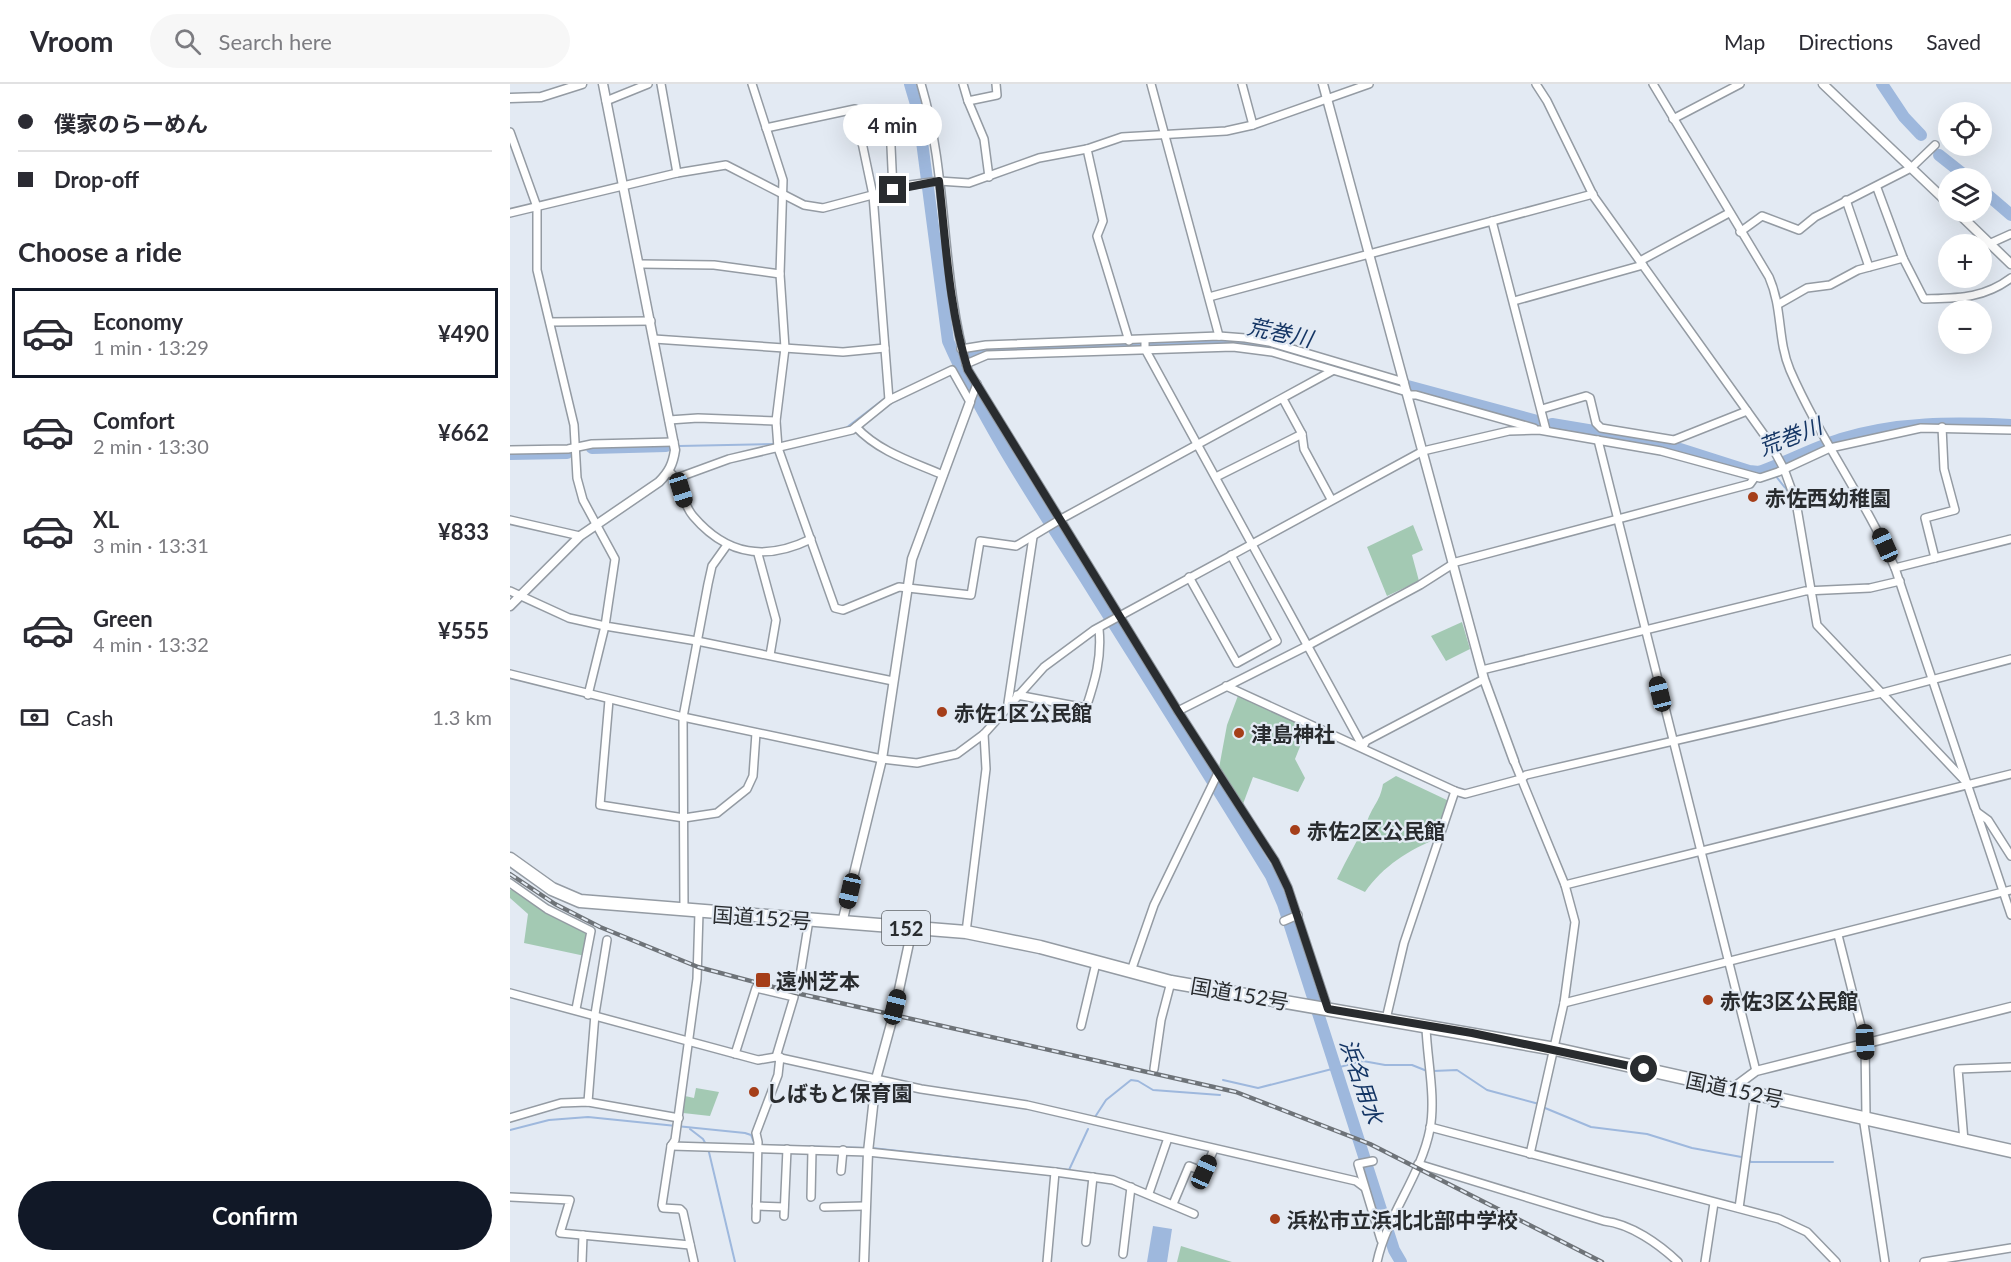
<!DOCTYPE html>
<meta charset="utf-8">
<style>
:root{--surface:#fff;--page:#f7f7f7;--text:#2b2b33;--muted:#7c7c81;--line:#e1e1e2;--accent:#111827}
body{margin:0;font-family:Lato,"Noto Sans JP",sans-serif;background:var(--page);color:var(--text);height:100vh;display:flex;flex-direction:column;font-size:22px;white-space:nowrap}
*{box-sizing:border-box;margin:0}
p{font-size:20px;color:var(--muted)}
.icon{flex:none;width:33px;height:33px;fill:none;stroke:currentColor;stroke-width:2;stroke-linecap:round;stroke-linejoin:round}
.map{position:relative;flex:1;overflow:hidden}
.sheet{display:flex;flex-direction:column;background:var(--surface);width:510px}
.sheet>*{flex:none}
.banner{display:grid;align-content:center;height:132px;padding:0 18px;background:var(--surface)}
.buttons{position:absolute;left:1428px;top:18px;display:grid;gap:12px}
.buttons a{display:grid;place-items:center;width:54px;height:54px;border-radius:50%;background:var(--surface);box-shadow:0 6px 24px #0002;font-size:30px}
.end{position:absolute;width:27px;height:27px;margin:-14px;border:8px solid #292c2f;background:#fff;box-shadow:0 0 0 3px #fff}
.from{border-radius:50%}
.bubble{position:absolute;height:42px;border-radius:21px;background:var(--surface);box-shadow:0 6px 24px #0002;font-size:20px;font-weight:700;line-height:42px;text-align:center}
.car{position:absolute;width:18px;height:36px;margin:-18px -9px;border-radius:8px;box-shadow:0 0 4px 2px #0007;background:linear-gradient(#222 24%,#8ab4d8 0 40%,#222 0 76%,#8ab4d8 0 86%,#222 0)}
.banner b{display:flex;align-items:center;gap:21px;height:57px;font-size:22px}
.banner b+b{border-top:2px solid var(--line)}
.banner i{width:15px;height:15px;background:var(--text)}
ul{padding:0;list-style:none}
li{display:flex;align-items:center;gap:18px;height:90px;margin:0 12px 9px;padding:0 6px;border:3px solid transparent;border-radius:0px}
li div{flex:1}
li b{display:block;font-size:22px}
li em{font-style:normal;font-weight:700}
li.current{border-color:var(--accent)}
li>.icon{width:54px;height:54px;stroke-width:1.5}
h2{padding:0 18px;font-size:27px;line-height:72px}
.pay{display:flex;align-items:center;gap:15px;height:66px;padding:0 18px;font-size:22px}
.pay p{margin-inline-start:auto}
.cta{display:flex;gap:12px;margin-top:auto;padding:12px 18px}
.cta a{flex:1;height:69px;border-radius:36px;background:var(--accent);color:#fff;font-size:24px;font-weight:700;line-height:69px;text-align:center}
header{display:flex;align-items:center;gap:36px;box-sizing:border-box;height:84px;padding:0 30px;background:var(--surface);border-bottom:2px solid var(--line)}
header strong{font-size:28px}
nav{display:flex;gap:33px;margin-inline-start:auto;font-size:21px}
.search{width:420px;height:54px;background:var(--page);display:flex;align-items:center;gap:15px;box-sizing:border-box;padding:0 21px;border-radius:33px;color:var(--muted);font-size:22px}
main{display:flex;flex:1;min-height:0}
.map>svg:first-child{display:block}
</style>
<header>
<strong>Vroom</strong>
<div class="search"><svg class="icon" aria-label="search" viewBox="0 0 24 24"><circle cx="10" cy="10" r="6"/><path d="M15 15l6 6"/></svg>Search here</div>
<nav><a>Map</a><a>Directions</a><a>Saved</a></nav>
</header>
<main>
<section class="sheet">
<div class="banner">
<b><i class="from"></i>僕家のらーめん</b>
<b><i></i>Drop-off</b>
</div>
<h2>Choose a ride</h2>
<ul>
<li class="current"><svg class="icon" aria-label="car" viewBox="0 0 24 24"><path d="M5 17H2v-5l4-1 3-4h7l3 4 3 1v5h-3M9 17h6M6 11h13"/><circle cx="7" cy="17" r="2"/><circle cx="17" cy="17" r="2"/></svg><div><b>Economy</b><p>1 min · 13:29</p></div><em>¥490</em></li>
<li><svg class="icon" aria-label="car" viewBox="0 0 24 24"><path d="M5 17H2v-5l4-1 3-4h7l3 4 3 1v5h-3M9 17h6M6 11h13"/><circle cx="7" cy="17" r="2"/><circle cx="17" cy="17" r="2"/></svg><div><b>Comfort</b><p>2 min · 13:30</p></div><em>¥662</em></li>
<li><svg class="icon" aria-label="car" viewBox="0 0 24 24"><path d="M5 17H2v-5l4-1 3-4h7l3 4 3 1v5h-3M9 17h6M6 11h13"/><circle cx="7" cy="17" r="2"/><circle cx="17" cy="17" r="2"/></svg><div><b>XL</b><p>3 min · 13:31</p></div><em>¥833</em></li>
<li><svg class="icon" aria-label="car" viewBox="0 0 24 24"><path d="M5 17H2v-5l4-1 3-4h7l3 4 3 1v5h-3M9 17h6M6 11h13"/><circle cx="7" cy="17" r="2"/><circle cx="17" cy="17" r="2"/></svg><div><b>Green</b><p>4 min · 13:32</p></div><em>¥555</em></li>
</ul>
<div class="pay"><svg class="icon" aria-label="cash" viewBox="0 0 24 24"><path d="M3 7h18v10H3z"/><circle cx="12" cy="12" r="2"/></svg>Cash<p>1.3 km</p></div>
<div class="cta"><a>Confirm</a></div>
</section>
<div class="map">
<svg width="1501" height="1178" viewBox="0 0 1501 1178">
<rect width="100%" height="100%" fill="#e3eaf3"/>
<g fill="#a3c9b3">
<path d="M903 441 913 466 902 471 909 497 877 512 857 463Z"/>
<path d="M952 538 960 565 936 577 921 552Z"/>
<path d="M729 609 799 640 785 675 795 694 788 708 743 693 733 720 709 684 717 641Z"/>
<path d="M886 692 939 717 928 754C899 766 873 782 855 808L827 795C837 774 848 756 858 735 864 720 870 717 873 700Z"/>
<path d="M4 803 79 848 75 872 14 859 18 830 0 814V806Z"/>
<path d="M186 1004 209 1008 200 1032 173 1029 175 1012 184 1014Z"/>
<path d="M671 1162 722 1178H667Z"/>
</g>
<path fill="#9eb8dd" d="M643 1142 662 1145 657 1178H637Z"/>
<g fill="none" stroke-linecap="round" stroke-linejoin="round">
<g stroke="#9eb8dd" stroke-width="2">
<path d="M336 344 374 315"/>
<path d="M169 362 264 360"/>
<path d="M1265 391 1280 410"/>
<path d="M1289 422 1300 478"/>
<path d="M1349 581 1446 683"/>
<path d="M923 987 947 986 977 1006 1029 1020"/>
<path d="M713 996 748 1004 853 977 875 981H902L917 987"/>
<path d="M1035 1024 1081 1043 1137 1050 1182 1064 1237 1074 1241 1078H1323"/>
<path d="M585 1033 596 1016 621 996 628 997 643 1006 710 1011"/>
<path d="M180 1045 193 1055 198 1064 225 1178"/>
<path d="M0 1046 39 1036 78 1033 235 1049 241 1051 245 1061 357 1064"/>
<path d="M362 1064 559 1086 578 1045"/>
</g>
<g stroke="#9eb8dd" stroke-width="12">
<path d="M400 0 408 27 438 257C475 341 526 417 575 494 637 593 700 692 761 792L773 820 884 1166 891 1178"/>
<path d="M1372 0 1394 33 1411 51"/>
<path d="M1429 71 1458 94"/>
<path d="M1472 106 1501 131"/>
<path d="M457 270 475 264 742 260 1031 338"/>
<path d="M1042 340 1126 354 1170 365 1239 387 1249 388C1277 378 1303 364 1331 355 1387 338 1443 338 1501 341"/>
<path d="M82 364 156 362"/>
<path d="M0 370 57 369"/>
</g>
<g stroke="#949ba3" stroke-width="10">
<g id="minor">
<path d="M151 0 167 89"/>
<path d="M242 0 273 96 270 190 275 264 266 337 268 364 325 524 333 526 389 503 461 511 470 457 506 462 551 435 822 287"/>
<path d="M411 0C439 93 430 193 458 286L668 627 765 777 778 804 818 925"/>
<path d="M453 0 458 17 487 11 486 0"/>
<path d="M641 0 709 252"/>
<path d="M732 0 743 41"/>
<path d="M1026 0 1037 17 1084 113 1260 359 1274 385 1286 418 1307 541 1457 699"/>
<path d="M1143 0 1259 193C1273 225 1267 255 1280 286 1310 355 1355 415 1385 484L1501 831"/>
<path d="M96 17 138 0"/>
<path d="M458 17 474 55 479 93"/>
<path d="M1163 35 1230 0"/>
<path d="M256 44 345 25 363 111 379 316"/>
<path d="M0 48 27 123V186L64 341 67 394 73 416 105 475 95 542 187 557 383 597"/>
<path d="M577 65 593 137 587 152 619 257"/>
<path d="M1367 104 1393 174"/>
<path d="M383 106 380 41 421 31"/>
<path d="M1336 116 1359 183"/>
<path d="M0 129 167 89 216 81 294 121 313 124 400 101 429 97 459 99 529 74 577 65 612 53 716 47 743 41 859 0"/>
<path d="M982 137 1036 346"/>
<path d="M1230 148 1252 132 1289 146 1305 133 1401 84 1425 61"/>
<path d="M1481 159 1501 150"/>
<path d="M1130 177 1219 129"/>
<path d="M130 180 204 181 270 190"/>
<path d="M699 213 1083 110"/>
<path d="M1004 217 1133 181"/>
<path d="M1269 220 1297 204 1320 201 1348 186 1393 174 1414 215C1447 214 1473 215 1501 194"/>
<path d="M40 238 141 237"/>
<path d="M144 255 333 268 375 264"/>
<path d="M635 256V265L853 663 856 657 974 595"/>
<path d="M451 265 476 261 709 252 735 254 759 258 894 298"/>
<path d="M456 280 477 271 723 263 762 268 897 308"/>
<path d="M898 311H906L1024 344"/>
<path d="M773 315 792 350 794 365 821 415"/>
<path d="M460 318 467 300"/>
<path d="M1032 325 1076 312 1080 314 1086 339 1091 344 1164 356 1237 327"/>
<path d="M159 336 188 334 266 337"/>
<path d="M346 343C369 368 403 378 433 391"/>
<path d="M1088 356 1246 987"/>
<path d="M0 366 58 365 82 360 164 358"/>
<path d="M159 387C173 399 171 418 183 432 217 472 256 477 301 455"/>
<path d="M706 393 792 350"/>
<path d="M167 394 219 375 342 346 379 316 442 286 460 318"/>
<path d="M0 436 70 452"/>
<path d="M248 470 266 536 260 571"/>
<path d="M1425 474 1415 434 1445 426 1434 385 1432 343"/>
<path d="M1385 484 1501 455"/>
<path d="M679 493 727 579 767 557 721 471"/>
<path d="M0 507 59 534 95 542 78 611"/>
<path d="M972 586 1295 507 1360 504 1390 497"/>
<path d="M0 590 173 633 372 675 407 679 447 670 474 650 534 583 584 546 913 367 999 347 1029 346 1151 367 1250 394 1268 388 1320 364 1411 344 1501 346"/>
<path d="M716 602 945 707 955 710 1011 695 1016 691 1372 609 1501 575"/>
<path d="M507 611 576 624C585 597 592 574 589 545"/>
<path d="M99 616 90 721 174 734 207 729 237 705 243 692 246 649"/>
<path d="M498 619 523 453"/>
<path d="M668 627 797 562 910 501 946 478 1240 400 1245 393"/>
<path d="M1004 677 1055 801 1065 838 1054 919 1020 1070"/>
<path d="M1467 728 1478 736 1501 772"/>
<path d="M0 799 37 825 81 847 66 925"/>
<path d="M1055 801 1501 690"/>
<path d="M174 826 173 633 198 500 202 482 217 461"/>
<path d="M774 837 788 831"/>
<path d="M456 848 476 685 474 650"/>
<path d="M1328 851 1355 958 1356 1032 1353 1033 1375 1178"/>
<path d="M621 887 644 821 708 689"/>
<path d="M289 898 299 836"/>
<path d="M0 909 248 976 266 973 411 1005 517 1021 846 1097 854 1103"/>
<path d="M1054 919 1501 806"/>
<path d="M876 935 894 859 945 707"/>
<path d="M571 942 586 879"/>
<path d="M225 970 246 904 284 913 266 973"/>
<path d="M644 985 651 936 661 898"/>
<path d="M78 1018 85 930 97 856"/>
<path d="M0 1034 51 1019 78 1018 169 1034"/>
<path d="M920 1043 1269 1135 1297 1148 1326 1178"/>
<path d="M1454 1057 1448 985 1501 983"/>
<path d="M161 1062 358 1068 545 1088 603 1096 684 1130"/>
<path d="M863 1077 848 1080 871 1156"/>
<path d="M908 1080 1094 1137C1121 1140 1149 1160 1168 1178"/>
<path d="M331 1087 333 1066"/>
<path d="M639 1109 658 1054"/>
<path d="M0 1113 60 1116 50 1149 180 1161"/>
<path d="M301 1113 302 1066"/>
<path d="M663 1120 679 1082 694 1088 704 1065"/>
<path d="M246 1122 274 1123"/>
<path d="M314 1123 354 1122"/>
<path d="M1229 1124 1245 1009"/>
<path d="M274 1132 277 1065"/>
<path d="M246 1135 248 1058 246 1049 268 991 270 973"/>
<path d="M576 1158 583 1093"/>
<path d="M613 1170 621 1103"/>
<path d="M72 1178 73 1151"/>
<path d="M184 1178 173 1128 170 1125 153 1124 152 1121 161 1062 165 1056 187 895 189 828"/>
<path d="M537 1178 545 1088"/>
<path d="M867 1178C877 1131 911 1092 920 1045 926 1013 917 975 916 943"/>
<path d="M1195 1178 1204 1119"/>
<path d="M1414 1178 1501 1164"/>
</g>
</g>
<g stroke="#949ba3" stroke-width="11">
<g id="tertiary">
<path d="M813 0 974 595 1004 677"/>
<path d="M1313 0 1438 119"/>
<path d="M0 14 31 13 72 0"/>
<path d="M1447 128 1501 180"/>
<path d="M0 522 70 452 149 398C159 388 163 380 165 366L93 0"/>
<path d="M332 839 372 675 402 475 460 318"/>
<path d="M1223 1004 1246 987 1501 923"/>
<path d="M354 1178 358 1068 366 995 384 929 402 845"/>
</g>
</g>
<g stroke="#949ba3" stroke-width="15">
<path id="trunk" d="M0 775 42 805 70 817 456 848 530 863 661 898 1045 965 1501 1067"/>
</g>
<use href="#minor" stroke="#fff" stroke-width="7"/>
<use href="#tertiary" stroke="#fff" stroke-width="8"/>
<use href="#trunk" stroke="#fff" stroke-width="12"/>
<g stroke="#6e7378" stroke-width="4.5">
<path id="rail" d="M0 790 45 820 90 843 188 883 286 909 726 1008 860 1060 1092 1178"/>
</g>
<use href="#rail" stroke="#e3eaf3" stroke-width="2" stroke-dasharray="7" stroke-linecap="butt"/>
</g>
<g fill="none" stroke-linecap="round" stroke-linejoin="round">
<path stroke="#292c2f" stroke-width="8" d="M383 106 429 97C436 161 439 225 458 286L668 627 765 777 778 804 818 925 962 949 1134 985"/>
</g>
<g fill="#a53e19" stroke="#e3eaf3" stroke-width="2">
<circle cx="1243" cy="413" r="6"/>
<circle cx="432" cy="628" r="6"/>
<circle cx="729" cy="649" r="6"/>
<circle cx="785" cy="746" r="6"/>
<rect x="245" y="888" width="16" height="16" rx="3"/>
<circle cx="1198" cy="916" r="6"/>
<circle cx="244" cy="1008" r="6"/>
<circle cx="765" cy="1135" r="6"/>
</g>
<g text-anchor="middle" dominant-baseline="central" stroke-width="4.5" stroke-linejoin="round" paint-order="stroke">
<rect fill="#e3eaf3" stroke="#61656a" stroke-width="1.5" x="372" y="827" width="48" height="34" rx="4.5"/>
<g font-size="20" font-weight="bold" fill="#292c2f">
<text x="396" y="844">152</text>
</g>
<g font-size="21" font-weight="bold" fill="#292c2f" stroke="#e3eaf3" text-anchor="start">
<text x="1255" y="413">赤佐西幼稚園</text>
<text x="444" y="628">赤佐1区公民館</text>
<text x="741" y="649">津島神社</text>
<text x="797" y="746">赤佐2区公民館</text>
<text x="266" y="896">遠州芝本</text>
<text x="1210" y="916">赤佐3区公民館</text>
<text x="256" y="1008">しばもと保育園</text>
<text x="777" y="1135">浜松市立浜北北部中学校</text>
</g>
<g font-size="21" fill="#292c2f" stroke="#e3eaf3">
<text transform="translate(252 833) rotate(4)">国道152号</text>
<text transform="translate(730 909) rotate(10)">国道152号</text>
<text transform="translate(1225 1005) rotate(12)">国道152号</text>
</g>
<g font-size="22" font-style="italic" fill="#153665" stroke="#e3eaf3">
<text transform="translate(770 248) rotate(12)">荒巻川</text>
<text transform="translate(1280 352) rotate(-21)">荒巻川</text>
<text transform="translate(852 997) rotate(71)">浜名用水</text>
</g>
</g>
</svg>
<div class="buttons">
<a><svg class="icon" aria-label="locate" viewBox="0 0 24 24"><circle cx="12" cy="12" r="6"/><path d="M12 2v4M12 18v4M2 12h4M18 12h4"/></svg></a>
<a><svg class="icon" aria-label="layers" viewBox="0 0 24 24"><path d="M12 4l9 5-9 5-9-5zM3 14l9 5 9-5"/></svg></a>
<a>+</a>
<a>−</a>
</div>
<i class="end from" style="left:1134px;top:985px"></i>
<i class="end" style="left:383px;top:106px"></i>
<div class="bubble" style="left:333px;top:20px;width:99px">4 min</div>
<i class="car" style="left:171px;top:406px;rotate:163deg"></i>
<i class="car" style="left:1375px;top:461px;rotate:336deg"></i>
<i class="car" style="left:1150px;top:610px;rotate:346deg"></i>
<i class="car" style="left:340px;top:807px;rotate:193deg"></i>
<i class="car" style="left:385px;top:923px;rotate:14deg"></i>
<i class="car" style="left:1355px;top:958px;rotate:177deg"></i>
<i class="car" style="left:694px;top:1088px;rotate:24deg"></i>
</div>
</main>
